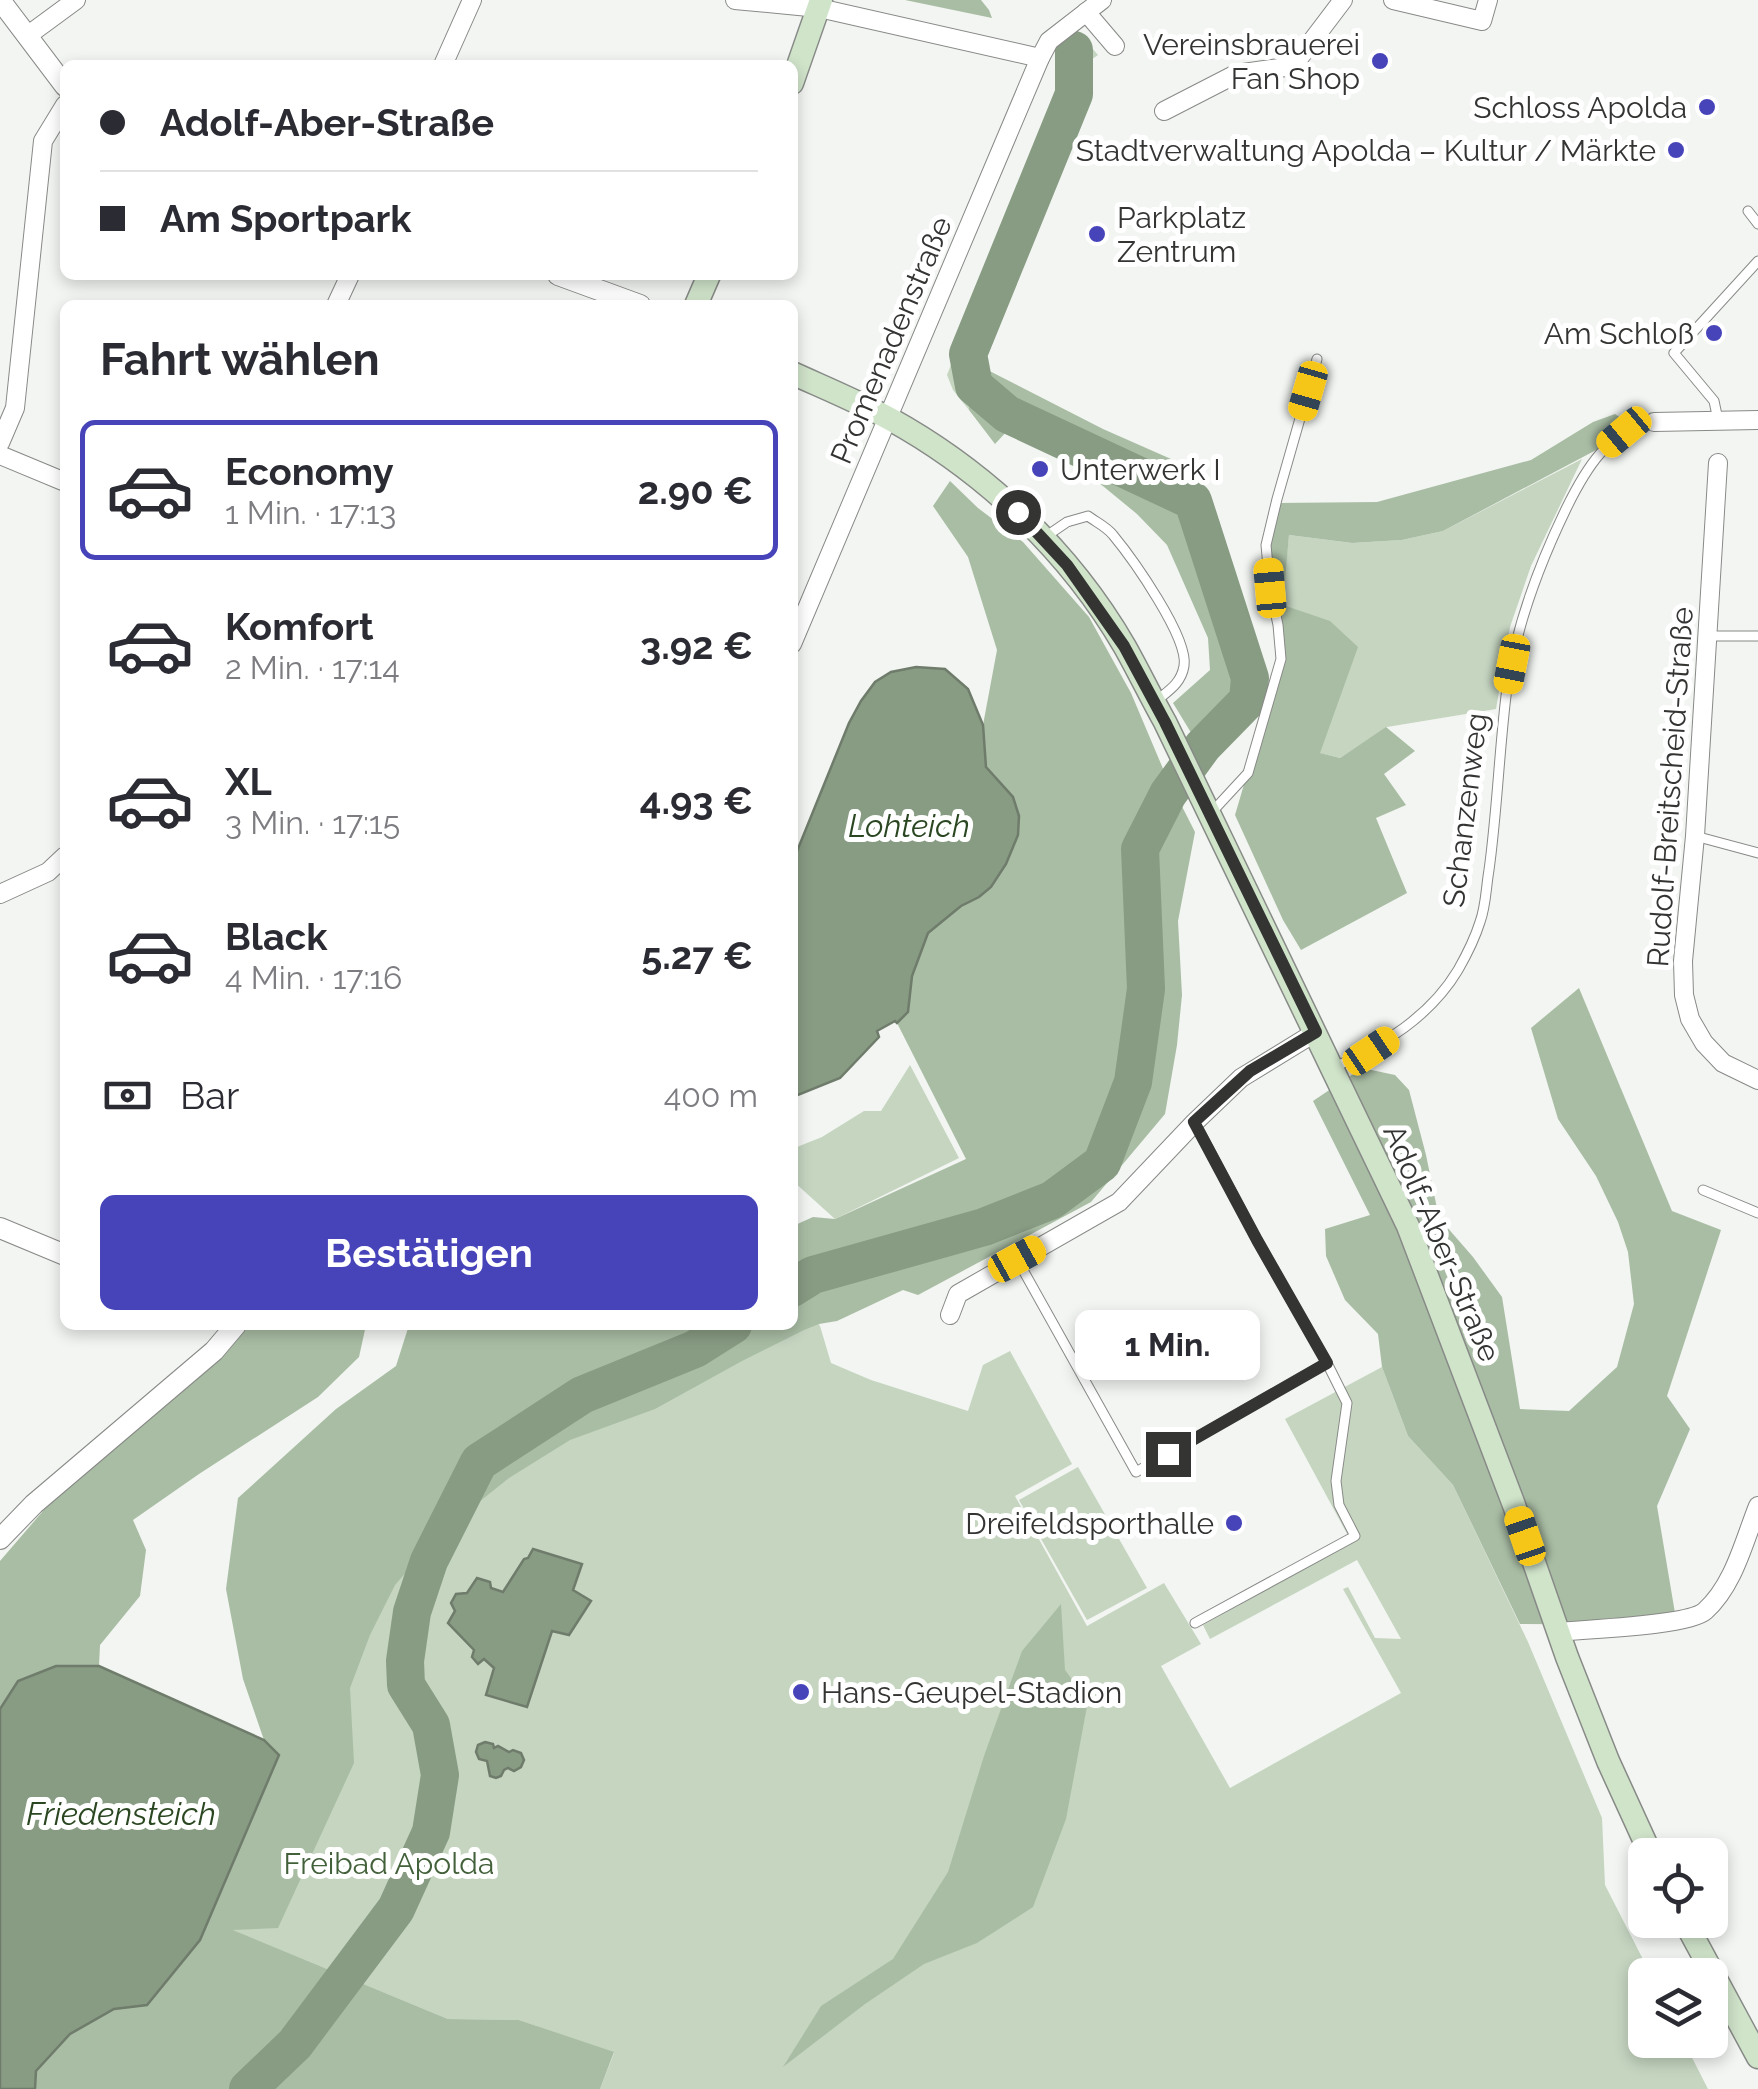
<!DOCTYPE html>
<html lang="de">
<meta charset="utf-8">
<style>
:root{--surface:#fff;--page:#f7f7f7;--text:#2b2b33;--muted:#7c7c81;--line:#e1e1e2;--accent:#4744ba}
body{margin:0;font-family:Raleway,sans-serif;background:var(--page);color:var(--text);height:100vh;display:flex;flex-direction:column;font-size:38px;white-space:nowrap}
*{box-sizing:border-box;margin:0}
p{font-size:32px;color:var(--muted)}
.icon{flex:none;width:55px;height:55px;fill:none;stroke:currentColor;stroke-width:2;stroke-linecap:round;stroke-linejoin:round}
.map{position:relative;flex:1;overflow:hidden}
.drawer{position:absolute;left:60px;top:300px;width:738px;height:1030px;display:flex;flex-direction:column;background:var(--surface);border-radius:15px;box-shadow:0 5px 15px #0003}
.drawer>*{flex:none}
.guide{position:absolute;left:60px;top:60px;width:738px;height:220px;border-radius:15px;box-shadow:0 5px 15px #0003;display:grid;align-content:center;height:220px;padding:0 40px;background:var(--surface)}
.controls{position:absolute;left:1628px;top:1838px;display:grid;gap:20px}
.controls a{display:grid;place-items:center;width:100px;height:100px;border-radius:15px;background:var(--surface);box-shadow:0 5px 15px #0003;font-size:50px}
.end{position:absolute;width:45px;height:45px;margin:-22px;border:12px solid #343533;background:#fff;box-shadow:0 0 0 5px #fff}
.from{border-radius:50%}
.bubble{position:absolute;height:70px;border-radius:15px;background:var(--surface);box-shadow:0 5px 15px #0003;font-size:32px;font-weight:700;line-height:70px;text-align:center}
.car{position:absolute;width:30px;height:60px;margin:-30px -15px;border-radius:12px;box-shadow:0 0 8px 2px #0007;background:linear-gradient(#f5c518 24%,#345 0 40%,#f5c518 0 76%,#345 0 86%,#f5c518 0)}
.guide b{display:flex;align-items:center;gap:35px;height:95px;font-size:38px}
.guide b+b{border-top:2px solid var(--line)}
.guide i{width:25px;height:25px;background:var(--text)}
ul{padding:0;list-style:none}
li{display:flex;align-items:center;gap:30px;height:140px;margin:0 20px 15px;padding:0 20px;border:5px solid transparent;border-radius:15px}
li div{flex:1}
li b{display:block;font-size:38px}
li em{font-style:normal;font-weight:700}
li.on{border-color:var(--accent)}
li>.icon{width:90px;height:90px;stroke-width:1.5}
h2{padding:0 40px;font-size:45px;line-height:120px}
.pay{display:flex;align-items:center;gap:25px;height:110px;padding:0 40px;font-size:38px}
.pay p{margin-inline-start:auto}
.primary-button{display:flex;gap:20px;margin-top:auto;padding:20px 40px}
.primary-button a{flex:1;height:115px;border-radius:15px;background:var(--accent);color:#fff;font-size:40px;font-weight:700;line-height:115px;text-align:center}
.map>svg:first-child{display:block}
</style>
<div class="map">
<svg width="1758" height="2089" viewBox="0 0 1758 2089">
<rect width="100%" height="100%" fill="#f2f5f1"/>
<g fill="#c5d5c0">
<path d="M1078 32 1098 55 1088 62 1077 91 1076 50 1065 44 1067 40Z"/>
<path d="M1068 50 1072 52 1071 95 964 358 969 410 953 390 947 375 1062 79 1063 63Z"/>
<path d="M1582 459 1531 566 1510 627 1496 709 1387 727 1340 758 1319 753 1282 605 1289 535 1352 543 1402 540 1443 531Z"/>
<path d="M910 1065 959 1158 835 1219 793 1181 792 1149 822 1137 864 1111H881Z"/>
<path d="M793 1287 820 1326 831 1363 871 1380 968 1411 983 1365 1010 1351 1072 1464 1015 1496 1087 1626 1164 1583 1201 1644 1161 1666 1230 1788 1401 1693 1343 1589 1348 1587 1375 1638 1401 1639 1357 1560 1210 1639 1203 1625 1352 1543 1285 1419 1382 1367 1408 1436 1453 1485 1528 1642 1602 1818 1605 1885 1651 1975H1645V2040H1683L1708 2089H600L614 2053 519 2020 448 2019 230 1929 308 1558 792 1325Z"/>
<path d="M1078 1467 1147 1588 1087 1620 1019 1500Z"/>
</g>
<g fill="#a9bda4">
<path d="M905 0H981L989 10 992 18Z"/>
<path d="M964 358 1103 429 1196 470 1261 678 1251 709 1210 764 1173 703 1210 670 1208 638 1167 545 1137 514 1070 459 1009 429 995 444 969 410Z"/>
<path d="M1615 414 1630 424 1598 449 1443 531 1402 540 1352 543 1289 535 1283 605 1330 621 1358 647 1320 753 1340 758 1386 727 1415 751 1384 774 1406 805 1376 818 1407 893 1301 950 1283 920 1235 815 1281 659 1266 545 1277 503 1377 502 1531 460 1593 422Z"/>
<path d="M950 481 978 508 1023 542 1089 617 1131 693 1164 771 1195 832 1178 921 1182 995 1177 1045 1165 1114 1091 1202 918 1295 903 1290 837 1321 819 1324 804 1330 742 1361 655 1409 570 1440 509 1478 440 1533 395 1585 370 1635 350 1688 354 1763 278 1928 233 1930 448 2019 519 2020 614 2052 600 2089H35L36 2071 70 2034 114 2009 147 2005 200 1940 279 1755 264 1740 243 1679 226 1589 238 1498 336 1409 396 1366 409 1325H792L793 1226 813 1217 835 1219 966 1159 897 1023 908 1012 912 976 928 933 961 906 979 897 1013 798 986 767 983 725 997 650 968 557 933 506Z"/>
<path d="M1579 988 1672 1211 1721 1230 1667 1396 1690 1429 1657 1506 1677 1625 1520 1624 1453 1485 1408 1436 1382 1367 1378 1334 1345 1300 1326 1256 1325 1229 1370 1215 1313 1101 1362 1068 1395 1075 1409 1090 1426 1155 1439 1218 1473 1257 1502 1297 1520 1409 1569 1411 1617 1367 1634 1304 1628 1252 1618 1222 1596 1176 1558 1119 1531 1028Z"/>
<path d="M250 1325H366L359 1357 318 1397 199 1474 133 1520 146 1550 140 1596 100 1645 99 1666H56L0 1708V1561L55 1497 227 1352Z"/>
<path d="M1061 1604 1065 1670 1088 1701 1066 1819 1033 1907 977 1943 924 1964 865 2004 783 2067 821 2006 893 1959 948 1872 984 1756 1022 1651Z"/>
</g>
<g fill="#889b83" stroke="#6f7c6b" stroke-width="2.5">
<path d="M916 667 945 669 968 689 983 725 986 767 1013 797 1019 816 1018 835 1006 864 991 887 979 897 961 906 928 933 912 976 908 1012 897 1023 895 1021 877 1031 879 1037 840 1078 793 1097V861L849 723 861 701 875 682 891 672Z"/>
<path d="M533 1549 582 1564 573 1590 591 1601 569 1635 552 1631 527 1707 486 1695 494 1668 484 1659 478 1664 472 1657 474 1650 448 1623 455 1611 451 1603 456 1594 467 1593 477 1578 490 1582 491 1588 503 1592 524 1559 528 1558Z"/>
<path d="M56 1666H99L264 1740 279 1755 200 1940 147 2005 114 2009 70 2034 36 2071 35 2089H0V1709L18 1681Z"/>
<path d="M485 1742 493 1744 494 1748 498 1746 509 1752 513 1750 521 1753 524 1760 521 1767 514 1771 508 1768 504 1770 501 1776 496 1778 490 1776 487 1761 479 1759 476 1752 478 1745Z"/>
</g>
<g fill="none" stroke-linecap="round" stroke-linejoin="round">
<g stroke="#889b83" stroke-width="38">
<path d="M792 1288 813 1275 984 1227 1052 1200 1102 1163 1133 1082 1146 989 1140 849 1168 794 1203 746 1248 700 1250 678 1193 501 1007 414 974 386 968 354 1074 94V50"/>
<path d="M248 2089 295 2044 396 1909 431 1832 440 1775 431 1725 406 1685 405 1661 412 1612 429 1561 479 1462 582 1395 695 1349 733 1325"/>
</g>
<g stroke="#888a87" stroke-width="11">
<g id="service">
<path d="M1748 211 1758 224"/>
<path d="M1718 420 1714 401 1674 353 1758 261"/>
<path d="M1045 537 1067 522 1088 516C1096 522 1107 527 1113 535 1132 558 1189 638 1184 666 1181 684 1168 691 1155 702"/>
<path d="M1709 636H1758"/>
<path d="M1211 813 1248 773 1281 659 1278 625 1270 588 1266 545 1277 499 1317 359"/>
<path d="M1695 836 1758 853"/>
<path d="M1335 1067C1383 1045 1430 1017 1458 970 1466 956 1475 938 1480 922 1486 906 1486 887 1489 870 1497 812 1499 754 1506 696 1514 631 1538 567 1566 509 1585 470 1608 430 1654 422"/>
<path d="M1703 1190 1758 1213"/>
<path d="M1018 1261 1136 1472 1327 1363 1257 1240 1195 1123"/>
<path d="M1195 1623 1355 1536 1339 1505 1336 1481 1347 1403 1327 1363"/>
</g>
</g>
<g stroke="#888a87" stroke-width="20">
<g id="minor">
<path d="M735 0 819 8 1040 58"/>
<path d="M1393 0 1482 21 1488 0"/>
<path d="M1086 12 1115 46"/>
<path d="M27 36 76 0"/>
<path d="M443 65 472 0"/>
<path d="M1164 111 1236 74 1293 66 1343 0"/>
<path d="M336 305 350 275"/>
<path d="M1654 422 1758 420"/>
<path d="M0 443 15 408 43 141 65 105"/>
<path d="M0 455 65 482"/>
<path d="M1718 463 1695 836 1683 961 1684 995 1690 1019 1704 1043 1723 1063 1758 1080"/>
<path d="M792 644 1040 58 1049 41 1102 0"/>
<path d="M0 894 48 872 65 856"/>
<path d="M950 1315 958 1294 1119 1202 1195 1122 1241 1078 1316 1032"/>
<path d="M1558 1632C1586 1629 1688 1626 1705 1611 1734 1585 1744 1541 1758 1506"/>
</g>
</g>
<g stroke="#888a87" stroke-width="22">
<g id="tertiary">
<path d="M0 0 65 86"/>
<path d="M558 275 640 305"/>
<path d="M0 1228 65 1255"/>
<path d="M0 1539 34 1504 214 1351 236 1325"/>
</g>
</g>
<g stroke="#888a87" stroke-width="25">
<g id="secondary">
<path d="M792 83 821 0"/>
<path d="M696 305 709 275"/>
<path d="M792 373C825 388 859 402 890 419 986 472 1070 552 1125 647 1139 672 1151 697 1165 722L1408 1226 1514 1505 1567 1657 1608 1761 1651 1855"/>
<path d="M1684 1920 1758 2057"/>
</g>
</g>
<use href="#service" stroke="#fff" stroke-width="9"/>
<use href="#minor" stroke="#fff" stroke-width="18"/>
<use href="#tertiary" stroke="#fff" stroke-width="20"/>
<use href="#secondary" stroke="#d0e4ca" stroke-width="22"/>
</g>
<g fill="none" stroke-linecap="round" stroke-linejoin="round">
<path stroke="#343533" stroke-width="12" d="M1018 512 1067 565 1124 646 1165 722 1316 1032 1250 1071 1194 1122 1257 1240 1327 1363 1168 1454"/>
</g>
<g fill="#4744ba" stroke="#fff" stroke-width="4">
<circle cx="1380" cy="61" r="10"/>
<circle cx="1707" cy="107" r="10"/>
<circle cx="1676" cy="150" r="10"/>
<circle cx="1097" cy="234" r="10"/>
<circle cx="1714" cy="333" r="10"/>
<circle cx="1040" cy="469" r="10"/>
<circle cx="1234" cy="1523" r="10"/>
<circle cx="801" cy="1692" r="10"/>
</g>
<g text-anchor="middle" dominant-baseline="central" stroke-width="10" stroke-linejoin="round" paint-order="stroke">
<g font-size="30" fill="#343533" stroke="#fff" text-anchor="end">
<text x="1360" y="44">Vereinsbrauerei<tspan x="1360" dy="34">Fan Shop</tspan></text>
<text x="1687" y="107">Schloss Apolda</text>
<text x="1656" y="150">Stadtverwaltung Apolda – Kultur / Märkte</text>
<text x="1117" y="217" text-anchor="start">Parkplatz<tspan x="1117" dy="34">Zentrum</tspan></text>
<text x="1694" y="333">Am Schloß</text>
<text x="1060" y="469" text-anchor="start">Unterwerk I</text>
<text x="1214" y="1523">Dreifeldsporthalle</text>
<text x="821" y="1692" text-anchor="start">Hans-Geupel-Stadion</text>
</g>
<g font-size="30" fill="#343533" stroke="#fff">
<text transform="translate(891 340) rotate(-67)">Promenadenstraße</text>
<text transform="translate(1670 787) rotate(-86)">Rudolf-Breitscheid-Straße</text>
<text transform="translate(1465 810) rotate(-83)">Schanzenweg</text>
<text transform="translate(1442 1243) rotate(67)">Adolf-Aber-Straße</text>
</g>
<g font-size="30" fill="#426039" stroke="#fff">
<text x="389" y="1863">Freibad Apolda</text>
</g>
<g font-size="32" font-style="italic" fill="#2a4721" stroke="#fff">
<text x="909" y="825">Lohteich</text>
<text x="121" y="1813">Friedensteich</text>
</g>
</g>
</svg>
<div class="controls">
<a><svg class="icon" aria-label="locate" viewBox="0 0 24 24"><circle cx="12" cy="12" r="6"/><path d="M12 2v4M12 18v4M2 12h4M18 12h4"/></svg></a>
<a><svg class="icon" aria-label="layers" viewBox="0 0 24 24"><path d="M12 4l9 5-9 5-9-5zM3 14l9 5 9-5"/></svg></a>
</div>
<i class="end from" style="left:1018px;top:512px"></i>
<i class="end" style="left:1168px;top:1454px"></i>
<div class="bubble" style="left:1075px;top:1310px;width:185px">1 Min.</div>
<i class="car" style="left:1308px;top:391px;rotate:196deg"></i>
<i class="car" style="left:1624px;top:432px;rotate:230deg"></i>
<i class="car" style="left:1270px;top:588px;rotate:355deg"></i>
<i class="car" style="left:1512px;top:664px;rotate:191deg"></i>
<i class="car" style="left:1371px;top:1051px;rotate:56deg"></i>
<i class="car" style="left:1017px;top:1259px;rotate:61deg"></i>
<i class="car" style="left:1525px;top:1536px;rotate:341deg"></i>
<div class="guide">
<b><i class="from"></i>Adolf-Aber-Straße</b>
<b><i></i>Am Sportpark</b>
</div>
<section class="drawer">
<h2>Fahrt wählen</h2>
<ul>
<li class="on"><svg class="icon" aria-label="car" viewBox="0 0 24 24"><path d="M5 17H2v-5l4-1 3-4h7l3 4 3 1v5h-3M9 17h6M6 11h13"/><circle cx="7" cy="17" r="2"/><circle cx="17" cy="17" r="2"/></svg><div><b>Economy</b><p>1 Min. · 17:13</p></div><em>2.90 €</em></li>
<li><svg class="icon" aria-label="car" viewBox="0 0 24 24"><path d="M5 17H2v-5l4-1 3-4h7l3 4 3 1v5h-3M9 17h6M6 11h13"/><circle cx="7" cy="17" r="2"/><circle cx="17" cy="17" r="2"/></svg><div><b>Komfort</b><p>2 Min. · 17:14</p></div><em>3.92 €</em></li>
<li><svg class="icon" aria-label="car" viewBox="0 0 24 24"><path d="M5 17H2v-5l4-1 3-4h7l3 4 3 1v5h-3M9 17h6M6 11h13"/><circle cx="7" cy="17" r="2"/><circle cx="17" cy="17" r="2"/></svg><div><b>XL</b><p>3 Min. · 17:15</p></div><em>4.93 €</em></li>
<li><svg class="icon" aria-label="car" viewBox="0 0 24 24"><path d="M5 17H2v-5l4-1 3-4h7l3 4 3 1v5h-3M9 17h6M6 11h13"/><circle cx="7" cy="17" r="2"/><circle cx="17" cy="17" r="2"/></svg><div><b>Black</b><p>4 Min. · 17:16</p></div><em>5.27 €</em></li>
</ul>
<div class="pay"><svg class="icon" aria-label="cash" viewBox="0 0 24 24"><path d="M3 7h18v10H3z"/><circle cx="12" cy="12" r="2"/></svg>Bar<p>400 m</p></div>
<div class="primary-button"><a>Bestätigen</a></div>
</section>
</div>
